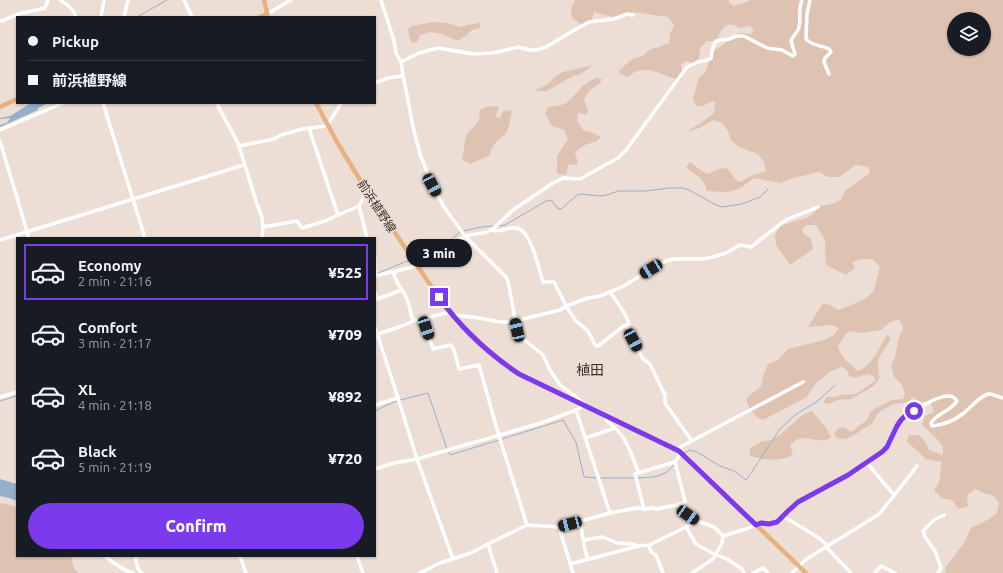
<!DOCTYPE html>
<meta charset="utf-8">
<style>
:root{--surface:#171b24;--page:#242831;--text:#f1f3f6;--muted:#9ea1a6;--line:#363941;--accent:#7c3aed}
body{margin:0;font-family:Ubuntu,"Noto Sans JP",sans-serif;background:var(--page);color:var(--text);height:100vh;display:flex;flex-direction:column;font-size:15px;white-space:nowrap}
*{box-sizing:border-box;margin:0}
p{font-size:13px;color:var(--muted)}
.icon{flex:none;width:22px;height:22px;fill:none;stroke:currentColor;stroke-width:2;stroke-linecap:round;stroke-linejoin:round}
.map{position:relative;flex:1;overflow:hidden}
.drawer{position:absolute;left:16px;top:237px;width:360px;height:320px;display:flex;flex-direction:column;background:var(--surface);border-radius:0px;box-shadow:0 1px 3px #0004}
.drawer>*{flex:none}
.guide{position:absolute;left:16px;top:16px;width:360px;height:88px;border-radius:0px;box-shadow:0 1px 3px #0004;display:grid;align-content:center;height:88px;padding:0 12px;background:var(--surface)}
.fabs{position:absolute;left:947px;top:12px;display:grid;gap:8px}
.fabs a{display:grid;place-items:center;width:44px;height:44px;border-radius:50%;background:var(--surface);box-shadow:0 1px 3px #0004;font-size:20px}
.end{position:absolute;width:18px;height:18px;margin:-9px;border:5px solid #7c3aed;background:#fff;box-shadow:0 0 0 2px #fff}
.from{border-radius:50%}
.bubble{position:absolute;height:28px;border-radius:14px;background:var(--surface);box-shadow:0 1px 3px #0004;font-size:13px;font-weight:800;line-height:28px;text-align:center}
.car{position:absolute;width:12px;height:24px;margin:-12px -6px;border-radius:5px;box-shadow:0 0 3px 1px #0007;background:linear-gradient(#222 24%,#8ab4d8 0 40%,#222 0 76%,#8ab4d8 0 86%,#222 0)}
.guide b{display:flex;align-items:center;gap:14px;height:38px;font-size:15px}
.guide b+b{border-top:1px solid var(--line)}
.guide i{width:10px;height:10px;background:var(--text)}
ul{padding:7px 0 0;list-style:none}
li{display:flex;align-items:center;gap:12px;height:56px;margin:0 8px 6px;padding:0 4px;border:2px solid transparent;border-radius:0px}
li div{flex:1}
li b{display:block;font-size:15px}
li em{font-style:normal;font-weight:800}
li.on{border-color:var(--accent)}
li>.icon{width:36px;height:36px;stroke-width:1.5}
.cta{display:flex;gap:8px;margin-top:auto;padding:8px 12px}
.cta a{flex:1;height:46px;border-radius:24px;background:var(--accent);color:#fff;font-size:16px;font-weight:800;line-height:46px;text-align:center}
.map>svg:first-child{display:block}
</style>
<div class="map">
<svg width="1003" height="573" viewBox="0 0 1003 573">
<rect width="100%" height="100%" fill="#edded5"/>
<g fill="#dec3b2" fill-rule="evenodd">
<path d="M575 0H729V3L734 6 744 3 751 0H1003V573H945L946 567 964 543 971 528 989 519 997 513 999 503 993 495 984 493 975 489 967 495 968 506 958 509 952 500 942 498 934 491C942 480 939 474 942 462L925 459 920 453 907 442 909 435H919L926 443 929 450 943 455V447L937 439 922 425 925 416 934 412 931 403 921 402 912 397 911 400 908 402 894 404 882 410 877 414 872 424 865 428 851 437 843 439 837 438 834 433 839 428H845L851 432 867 420 870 413 874 409 892 400 903 399 905 394 902 385 894 377 891 366 895 357 899 337 903 328 899 319 889 323 881 330 861 333 849 331 845 335 838 346C842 360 848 361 858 371 860 370 862 369 864 368 874 361 881 345 887 335L891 338C888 344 879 356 878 361 877 367 880 368 878 374L880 377 877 382 872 387 851 399 837 400 828 404 823 402 827 397H835L841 395 856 394 876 380 873 376 867 374 855 378 849 376 847 370 842 367 831 371 815 384 807 397 763 420C753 416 749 409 746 399L752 393 761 387 763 376 768 364 778 360 788 349 824 340 834 335 839 328 831 325 808 327 823 303 830 305 838 310C848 306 871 299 874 289 877 282 877 274 880 267L872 259H862L852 262 855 268 846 275 826 265 825 240 816 225H807L802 229 803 233 811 239 813 249 790 265 776 245 775 235 780 226 809 217 821 206 832 204 841 200 845 191 862 179 870 173 868 167 856 165 839 177H828L819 172 790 179 780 183 754 178C745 185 736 192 724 192 718 192 713 191 707 191 704 178 696 175 686 168L690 162 699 169 707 174 719 169 727 168 736 180 741 182C751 174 755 175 766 171L764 162 758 154 739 147 731 140 728 131 722 123 713 120C705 125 696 131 687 131L701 123 714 113 715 102H710L703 106H696L693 99 699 77 705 73C708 67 708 61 711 55 714 49 719 48 723 45 736 35 733 31 751 34L754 30 749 26 740 28C726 19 721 29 717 41H707L700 48 699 59 692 63 686 61 681 64 682 71 681 80C666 78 650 65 635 72 632 73 629 76 627 77L618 72 625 65 633 59 643 56 650 49 659 47 669 43 670 34 674 25 668 17 634 12 613 17 594 12 591 22 581 24 572 18 571 8ZM954 19H984V49H954Z"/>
<path d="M433 22 447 23 460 27 467 25 480 23V28L472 30 466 36 458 41 442 34 430 32 420 35 417 42 411 43 408 29 412 26Z"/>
<path d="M593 65 581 74 573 76 547 91H534L548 84 556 76 563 72Z"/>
<path d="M596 78 602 79 600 83 589 91 584 99 588 111 586 116 584 114 578 113 577 120 583 130 594 133 601 137 597 141 585 145 575 152 578 164 568 165 566 175 557 174V156L568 139 564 130 552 126 545 113 548 107C553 106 559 106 564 104 571 101 575 94 580 89 584 84 590 81 596 78Z"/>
<path d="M489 106 499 107 495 117 500 118 503 111 512 110 509 126 505 135 497 141 493 146 489 156 481 159 470 164 462 160 466 135 479 121 480 110Z"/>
<path d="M812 411 826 428 831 437C822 445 809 436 798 439 796 440 792 443 790 445L793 455C779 462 764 460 750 456V448L761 442 771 440 781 434 801 416Z"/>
<path d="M0 503 17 507V556H71L74 568 78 573H0Z"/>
</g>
<g fill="#96afcb">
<path d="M31 103H50L46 104 38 108V110L0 127V125L8 122 10 118 0 119V118L10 116Z"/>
<path d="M0 479 17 484V501L9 498 0 496Z"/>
</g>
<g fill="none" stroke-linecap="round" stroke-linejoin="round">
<g stroke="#96afcb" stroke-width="1">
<path d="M137 17 167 0"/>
<path d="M498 226 505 225 546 201 550 200 553 202 558 209H561L577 195 581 194 600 196 607 195 618 191H645L670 188H683L691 191 714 204 722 207 742 204 760 197 768 189"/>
<path d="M463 231 482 227 493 226"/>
<path d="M415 259 440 249 460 232"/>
<path d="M376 274 407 261 410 260"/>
<path d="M400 400 428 393 447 449"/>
<path d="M0 401 17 396"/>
<path d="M375 411 387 405 397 401"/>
<path d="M502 439 563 420 576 442 584 477 597 478"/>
<path d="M448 452 450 455 499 440"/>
<path d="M684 453 690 450 697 452 720 466 734 471 746 480 747 479 780 429 795 415 818 401 835 385"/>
<path d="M600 478H635"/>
<path d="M638 478C654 477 663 478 674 465"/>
</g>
<g stroke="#fff" stroke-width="3.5">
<path d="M61 0V1C69 5 73 9 76 17"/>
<path d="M184 0 192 17"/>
<path d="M810 0 807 14 806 39C811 46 822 45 829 49L831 52 825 58 824 62 829 74"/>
<path d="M267 14 291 0"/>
<path d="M101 17 104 0"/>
<path d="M124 17 128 0"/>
<path d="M0 20 2 21 18 14 45 8 48 0"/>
<path d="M401 62 419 53 438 48 474 54 491 53 502 51 518 47 530 50H537L546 47 578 28 589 22 614 19 627 14 633 15"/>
<path d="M375 83 388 78 403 76"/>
<path d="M103 103 145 238"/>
<path d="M217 103C223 118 233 131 239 146L257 204 262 217 263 227 262 238"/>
<path d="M0 130 63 103"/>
<path d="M0 141 29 238"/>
<path d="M239 146 274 139 281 135 302 129 326 126 336 112 341 103"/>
<path d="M359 206 367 238"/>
<path d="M338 215 359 206 364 196 368 193"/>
<path d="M263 227 297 221 302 228 325 221 338 215 309 128"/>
<path d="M491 230C495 231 499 231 503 230 507 229 511 227 516 228 531 229 539 270 543 282H554L566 306 576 321 588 331 595 345 598 346 625 325 627 326"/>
<path d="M0 240 244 165"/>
<path d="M375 257 376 276"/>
<path d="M375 276 417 266 440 257 450 246 465 236 487 232 494 228 513 210 553 183 563 178 580 179 618 158 626 150 687 67 698 62 708 60 711 58 713 47 716 41 729 39 737 36H744L767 48 782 50 793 56 795 54 791 41C793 36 798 32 799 27 801 18 798 8 802 0"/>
<path d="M402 290C409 299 410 311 413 321"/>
<path d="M375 292 377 299 402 290 397 282 393 272"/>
<path d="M610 292C617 302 625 312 629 323L627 326 628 330 643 359 650 364 662 389 665 395V403L692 441"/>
<path d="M453 315 479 318 500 322H511L560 310 566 306 588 298 600 296 622 287 651 269 666 261 673 259H702L713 257 726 253 740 245 751 247 783 222 788 219 818 207"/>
<path d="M422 318 433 349 451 345 454 350 459 369 479 365 499 436 527 525"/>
<path d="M375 327 398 398 375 405"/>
<path d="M375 338 378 334 402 326 413 321 450 312"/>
<path d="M0 397 17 392"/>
<path d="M398 398 417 459 453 559"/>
<path d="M576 410 610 513"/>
<path d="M615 428C628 440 632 457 639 473"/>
<path d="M585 438 615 428 606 420V415"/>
<path d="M678 450 682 446 803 382"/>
<path d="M681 453 675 462 684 497 685 501 684 503 677 505 681 510 695 520 714 527 723 536 749 528 761 523 769 524 777 522 787 511 799 501 848 475 882 452C884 450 885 449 887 448 893 440 894 428 902 420 908 412 939 395 949 396 953 396 955 398 957 401 951 411 937 413 931 423L932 426C942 425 953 421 961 415 970 409 977 398 988 394 993 393 998 397 1003 398"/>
<path d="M866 462 894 495"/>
<path d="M375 469 394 463 417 459 541 423 576 410 585 405 580 400 560 385 550 370 543 355 527 342 521 336 517 330 508 281 506 277 465 236 444 207 432 185 420 154 413 127 407 95 403 76 401 62 396 53 394 41 381 0"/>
<path d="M644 509 635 474 675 462"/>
<path d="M783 516 819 538 828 546"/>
<path d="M580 521 585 550 588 559"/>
<path d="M559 527 610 513 637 508 644 509 652 508 656 509 677 505"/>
<path d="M686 527 696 544 712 553 727 559 742 569 744 573"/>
<path d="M584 540 603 537 617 543 632 544 639 546"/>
<path d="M649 545 651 552 656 555 663 573"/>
<path d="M826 547 851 573"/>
<path d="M105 556C114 563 122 570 133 573"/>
<path d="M135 556 138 569 142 573"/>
<path d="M240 556 246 573"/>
<path d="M357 556 363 573"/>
<path d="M570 564 639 546 649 545 676 532 697 521"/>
<path d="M420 573 440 563 471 553 488 544"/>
<path d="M497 573 488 544 527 525 559 527 573 573"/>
<path d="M692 573 713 559 722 543 723 536"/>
<path d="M753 573 763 568 768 573"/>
<path d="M792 573 799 566 808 558 878 515 885 507 917 466"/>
<path d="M875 573 881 566 895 573"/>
<path d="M938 573 941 568 935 551 925 537 923 531 934 520 944 515"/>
</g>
<g stroke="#e8b17f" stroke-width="4.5">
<path d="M264 0 268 17"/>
<path d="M259 17 267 14"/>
<path d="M316 103 337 142 368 193 446 308 462 325 486 348 505 364 519 374 679 451 806 573"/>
<path d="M0 107 17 99"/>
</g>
</g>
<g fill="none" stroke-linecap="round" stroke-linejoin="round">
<path stroke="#7c3aed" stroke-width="5" d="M439 297C460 327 489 354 519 374L679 451 756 525 761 523 769 524 777 522 788 511 798 502 848 475 882 452 887 447 897 426 901 420 906 415 914 411"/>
</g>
<g text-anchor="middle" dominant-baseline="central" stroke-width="3" stroke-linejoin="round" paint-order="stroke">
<g font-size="12" fill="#36302d" stroke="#edded5">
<text transform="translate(377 206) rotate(57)">前浜植野線</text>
</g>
<g font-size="14" fill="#36302d" stroke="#edded5">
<text x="590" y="370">植田</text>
</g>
</g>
</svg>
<div class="fabs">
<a><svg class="icon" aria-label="layers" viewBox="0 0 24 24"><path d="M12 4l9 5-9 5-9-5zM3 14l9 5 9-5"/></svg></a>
</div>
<i class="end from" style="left:914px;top:411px"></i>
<i class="end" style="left:439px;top:297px"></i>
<div class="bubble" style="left:406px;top:239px;width:66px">3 min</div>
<i class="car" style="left:432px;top:185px;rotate:152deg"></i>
<i class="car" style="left:651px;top:269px;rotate:238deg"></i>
<i class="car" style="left:426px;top:328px;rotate:161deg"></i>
<i class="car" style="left:517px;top:330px;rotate:347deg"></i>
<i class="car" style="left:633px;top:340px;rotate:152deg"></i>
<i class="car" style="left:688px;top:515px;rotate:124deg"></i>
<i class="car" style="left:570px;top:524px;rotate:255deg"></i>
<div class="guide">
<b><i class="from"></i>Pickup</b>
<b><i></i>前浜植野線</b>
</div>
<section class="drawer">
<ul>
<li class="on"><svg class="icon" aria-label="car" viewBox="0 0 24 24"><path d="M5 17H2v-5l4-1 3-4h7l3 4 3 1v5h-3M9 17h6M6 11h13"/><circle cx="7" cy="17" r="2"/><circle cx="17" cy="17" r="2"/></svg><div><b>Economy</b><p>2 min · 21:16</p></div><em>¥525</em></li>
<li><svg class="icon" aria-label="car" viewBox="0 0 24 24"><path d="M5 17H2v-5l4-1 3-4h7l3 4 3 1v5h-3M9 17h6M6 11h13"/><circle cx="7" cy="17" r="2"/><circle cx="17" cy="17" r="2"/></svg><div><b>Comfort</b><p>3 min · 21:17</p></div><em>¥709</em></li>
<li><svg class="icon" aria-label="car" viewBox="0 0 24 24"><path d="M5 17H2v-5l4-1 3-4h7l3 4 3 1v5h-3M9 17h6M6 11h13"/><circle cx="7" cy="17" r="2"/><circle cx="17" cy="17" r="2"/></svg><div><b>XL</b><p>4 min · 21:18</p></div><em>¥892</em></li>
<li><svg class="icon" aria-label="car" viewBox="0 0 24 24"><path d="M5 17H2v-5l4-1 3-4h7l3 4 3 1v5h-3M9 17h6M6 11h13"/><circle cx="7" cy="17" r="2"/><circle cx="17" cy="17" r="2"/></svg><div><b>Black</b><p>5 min · 21:19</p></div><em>¥720</em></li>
</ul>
<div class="cta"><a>Confirm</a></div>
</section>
</div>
